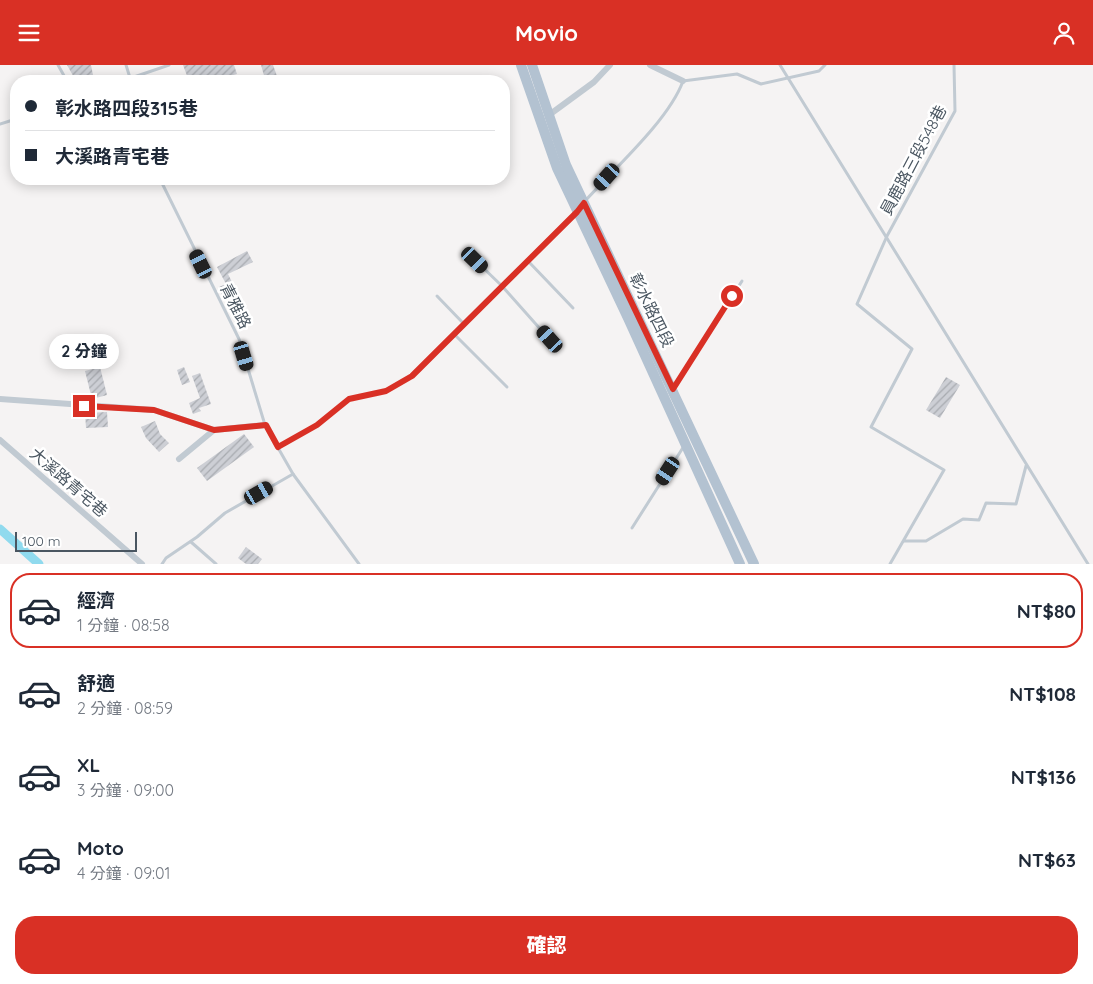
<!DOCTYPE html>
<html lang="zh-TW">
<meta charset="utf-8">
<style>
:root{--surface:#fff;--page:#f2f2f3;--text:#1f2937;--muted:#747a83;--line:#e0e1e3;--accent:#d93025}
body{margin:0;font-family:Quicksand,"Noto Sans TC",sans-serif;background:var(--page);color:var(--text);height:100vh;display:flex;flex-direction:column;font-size:19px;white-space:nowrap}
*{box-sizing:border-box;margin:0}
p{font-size:16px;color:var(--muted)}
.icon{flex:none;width:28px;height:28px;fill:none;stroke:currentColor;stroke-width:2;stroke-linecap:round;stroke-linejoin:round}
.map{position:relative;height:499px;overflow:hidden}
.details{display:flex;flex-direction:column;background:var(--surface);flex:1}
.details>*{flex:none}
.guide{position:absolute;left:10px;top:10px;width:500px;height:110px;border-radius:20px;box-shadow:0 2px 12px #0003;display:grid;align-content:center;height:110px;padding:0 15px;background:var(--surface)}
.scale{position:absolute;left:15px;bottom:12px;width:122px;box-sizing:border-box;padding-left:5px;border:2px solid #4a5661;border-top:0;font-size:14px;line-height:18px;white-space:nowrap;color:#4a5661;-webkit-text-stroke:4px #fff;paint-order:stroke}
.end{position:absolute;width:22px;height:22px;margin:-11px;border:6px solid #d93025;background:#fff;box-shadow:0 0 0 2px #fff}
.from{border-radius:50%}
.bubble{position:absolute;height:35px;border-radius:18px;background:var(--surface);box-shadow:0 2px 12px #0003;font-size:16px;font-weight:800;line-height:35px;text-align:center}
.car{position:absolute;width:15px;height:30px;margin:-15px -8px;border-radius:6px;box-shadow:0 0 4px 1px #0007;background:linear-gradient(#222 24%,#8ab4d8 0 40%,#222 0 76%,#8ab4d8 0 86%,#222 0)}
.guide b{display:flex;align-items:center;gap:18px;height:48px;font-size:19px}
.guide b+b{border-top:1px solid var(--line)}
.guide i{width:12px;height:12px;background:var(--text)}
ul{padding:9px 0 0;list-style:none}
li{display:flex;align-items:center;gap:15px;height:75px;margin:0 10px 8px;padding:0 5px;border:2px solid transparent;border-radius:20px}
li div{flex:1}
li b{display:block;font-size:19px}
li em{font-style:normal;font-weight:800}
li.current{border-color:var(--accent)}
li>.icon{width:45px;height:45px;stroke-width:1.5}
.primary-button{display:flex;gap:10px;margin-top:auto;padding:10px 15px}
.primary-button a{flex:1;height:58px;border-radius:20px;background:var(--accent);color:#fff;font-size:20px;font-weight:800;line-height:58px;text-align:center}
header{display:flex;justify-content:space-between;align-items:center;height:65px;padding:0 15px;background:var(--accent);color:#fff;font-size:22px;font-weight:800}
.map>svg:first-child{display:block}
</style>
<header><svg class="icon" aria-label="menu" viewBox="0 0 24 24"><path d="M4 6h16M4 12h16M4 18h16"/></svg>Movio<svg class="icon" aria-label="person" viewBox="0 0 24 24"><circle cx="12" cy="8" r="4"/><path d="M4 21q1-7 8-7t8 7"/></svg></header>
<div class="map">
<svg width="1093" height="499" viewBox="0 0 1093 499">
<defs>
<pattern id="building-hatch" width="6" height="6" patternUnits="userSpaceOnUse" patternTransform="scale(1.25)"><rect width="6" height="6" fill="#cdcfd5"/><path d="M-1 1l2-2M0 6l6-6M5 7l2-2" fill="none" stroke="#a8abb0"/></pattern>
</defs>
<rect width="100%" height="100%" fill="#f5f3f3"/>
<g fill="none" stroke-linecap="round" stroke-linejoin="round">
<path stroke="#90daee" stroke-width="9" d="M0 464 39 499"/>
</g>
<g fill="url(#building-hatch)">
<path d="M67 0H91L93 10 84 16H76Z"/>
<path d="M183 0H234L237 9 226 12 227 16H189Z"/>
<path d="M261 0H273L277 11 265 14Z"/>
<path d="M247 186 253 197 228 209 235 223 222 230 219 222 226 219 217 202Z"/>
<path d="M100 302 107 330 92 334 85 306Z"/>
<path d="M184 302 190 317 182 320 177 305Z"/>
<path d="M200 308 211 339 199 343 201 346 193 349 189 338 200 333 192 311Z"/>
<path d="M946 312 960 320 940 353 926 345Z"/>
<path d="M107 347 108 362 86 363 85 348Z"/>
<path d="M155 356 160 369 169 378 159 387 146 373 141 362Z"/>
<path d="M244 369 254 382 207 416 197 403Z"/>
<path d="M246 482 262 494 258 499H246L238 493Z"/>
</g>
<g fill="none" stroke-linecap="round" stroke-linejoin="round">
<g stroke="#c1cad2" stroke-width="3">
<path d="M58 0 67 16"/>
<path d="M126 0 131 16"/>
<path d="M780 0 1088 499"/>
<path d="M131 13 169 0"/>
<path d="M0 59 16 54"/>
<path d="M160 114 239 274 265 360 293 409 359 499"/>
<path d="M585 136C614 104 669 55 683 16L737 9 761 19 819 6 825 0"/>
<path d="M475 195 502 221 550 275"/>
<path d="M528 196 573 243"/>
<path d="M437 231 464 259"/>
<path d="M454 269 507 322"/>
<path d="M674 323 742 216"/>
<path d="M278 382 317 361 349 334 386 326 412 311 575 148"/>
<path d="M632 463 684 381"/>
<path d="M904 476H926L963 454 979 455 986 438 1016 439 1026 401"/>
<path d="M191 477 216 499"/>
<path d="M162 499 166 493 197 472 225 448 293 409"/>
<path d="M890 499 944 405 871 362 912 284 857 239 887 171 955 46 954 0"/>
</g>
<g stroke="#c1cad2" stroke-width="6">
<path d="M650 0 683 16"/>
<path d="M549 50 594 17 610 0"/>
<path d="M0 334 154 345 214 365 265 360"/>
<path d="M0 375 142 499"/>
<path d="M179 394 214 365"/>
</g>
<g stroke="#b3c2d1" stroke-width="10">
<path d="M521 0 557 103 628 253 740 499"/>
<path d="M532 0 566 100 754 499"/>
</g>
</g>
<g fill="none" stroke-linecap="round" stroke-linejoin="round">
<path stroke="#d93025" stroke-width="6" d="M84 341 154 345 214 365 266 360 278 382 317 360 349 334 386 326 412 311 577 147 584 138 673 324 732 231"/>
</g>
<g text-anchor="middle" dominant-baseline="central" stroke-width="5" stroke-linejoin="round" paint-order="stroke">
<g font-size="16" fill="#4a5661" stroke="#fff">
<text transform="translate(913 95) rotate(-62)">員鹿路三段548巷</text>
<text transform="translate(236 241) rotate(63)">青雅路</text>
<text transform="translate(652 245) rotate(64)">彰水路四段</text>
<text transform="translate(69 417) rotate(41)">大溪路青宅巷</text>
</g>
</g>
</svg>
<div class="scale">100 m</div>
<i class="end from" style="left:732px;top:231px"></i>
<i class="end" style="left:84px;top:341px"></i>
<div class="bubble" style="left:49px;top:269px;width:70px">2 分鐘</div>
<i class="car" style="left:607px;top:112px;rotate:222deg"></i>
<i class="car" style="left:475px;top:195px;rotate:134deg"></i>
<i class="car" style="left:201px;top:199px;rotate:334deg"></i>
<i class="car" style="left:550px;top:274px;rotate:318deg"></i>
<i class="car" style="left:244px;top:291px;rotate:163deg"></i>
<i class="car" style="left:668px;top:406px;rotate:213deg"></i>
<i class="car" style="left:259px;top:428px;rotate:60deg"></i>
<div class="guide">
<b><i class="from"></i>彰水路四段315巷</b>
<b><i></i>大溪路青宅巷</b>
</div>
</div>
<section class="details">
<ul>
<li class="current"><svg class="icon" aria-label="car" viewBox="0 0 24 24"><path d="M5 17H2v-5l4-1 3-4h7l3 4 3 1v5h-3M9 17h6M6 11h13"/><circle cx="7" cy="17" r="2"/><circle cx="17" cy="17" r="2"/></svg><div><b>經濟</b><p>1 分鐘 · 08:58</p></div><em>NT$80</em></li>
<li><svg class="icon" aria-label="car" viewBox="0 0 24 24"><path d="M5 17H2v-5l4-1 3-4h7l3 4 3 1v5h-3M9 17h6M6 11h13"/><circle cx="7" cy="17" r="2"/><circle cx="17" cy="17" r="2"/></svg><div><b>舒適</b><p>2 分鐘 · 08:59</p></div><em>NT$108</em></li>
<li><svg class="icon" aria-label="car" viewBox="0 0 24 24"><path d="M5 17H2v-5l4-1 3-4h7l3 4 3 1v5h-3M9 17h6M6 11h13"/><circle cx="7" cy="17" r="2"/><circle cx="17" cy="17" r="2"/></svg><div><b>XL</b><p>3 分鐘 · 09:00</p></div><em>NT$136</em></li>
<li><svg class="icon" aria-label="car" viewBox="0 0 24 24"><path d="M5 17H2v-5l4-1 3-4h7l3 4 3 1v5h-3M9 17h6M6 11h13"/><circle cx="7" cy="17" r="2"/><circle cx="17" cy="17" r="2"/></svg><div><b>Moto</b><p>4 分鐘 · 09:01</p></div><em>NT$63</em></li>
</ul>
<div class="primary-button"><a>確認</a></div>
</section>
